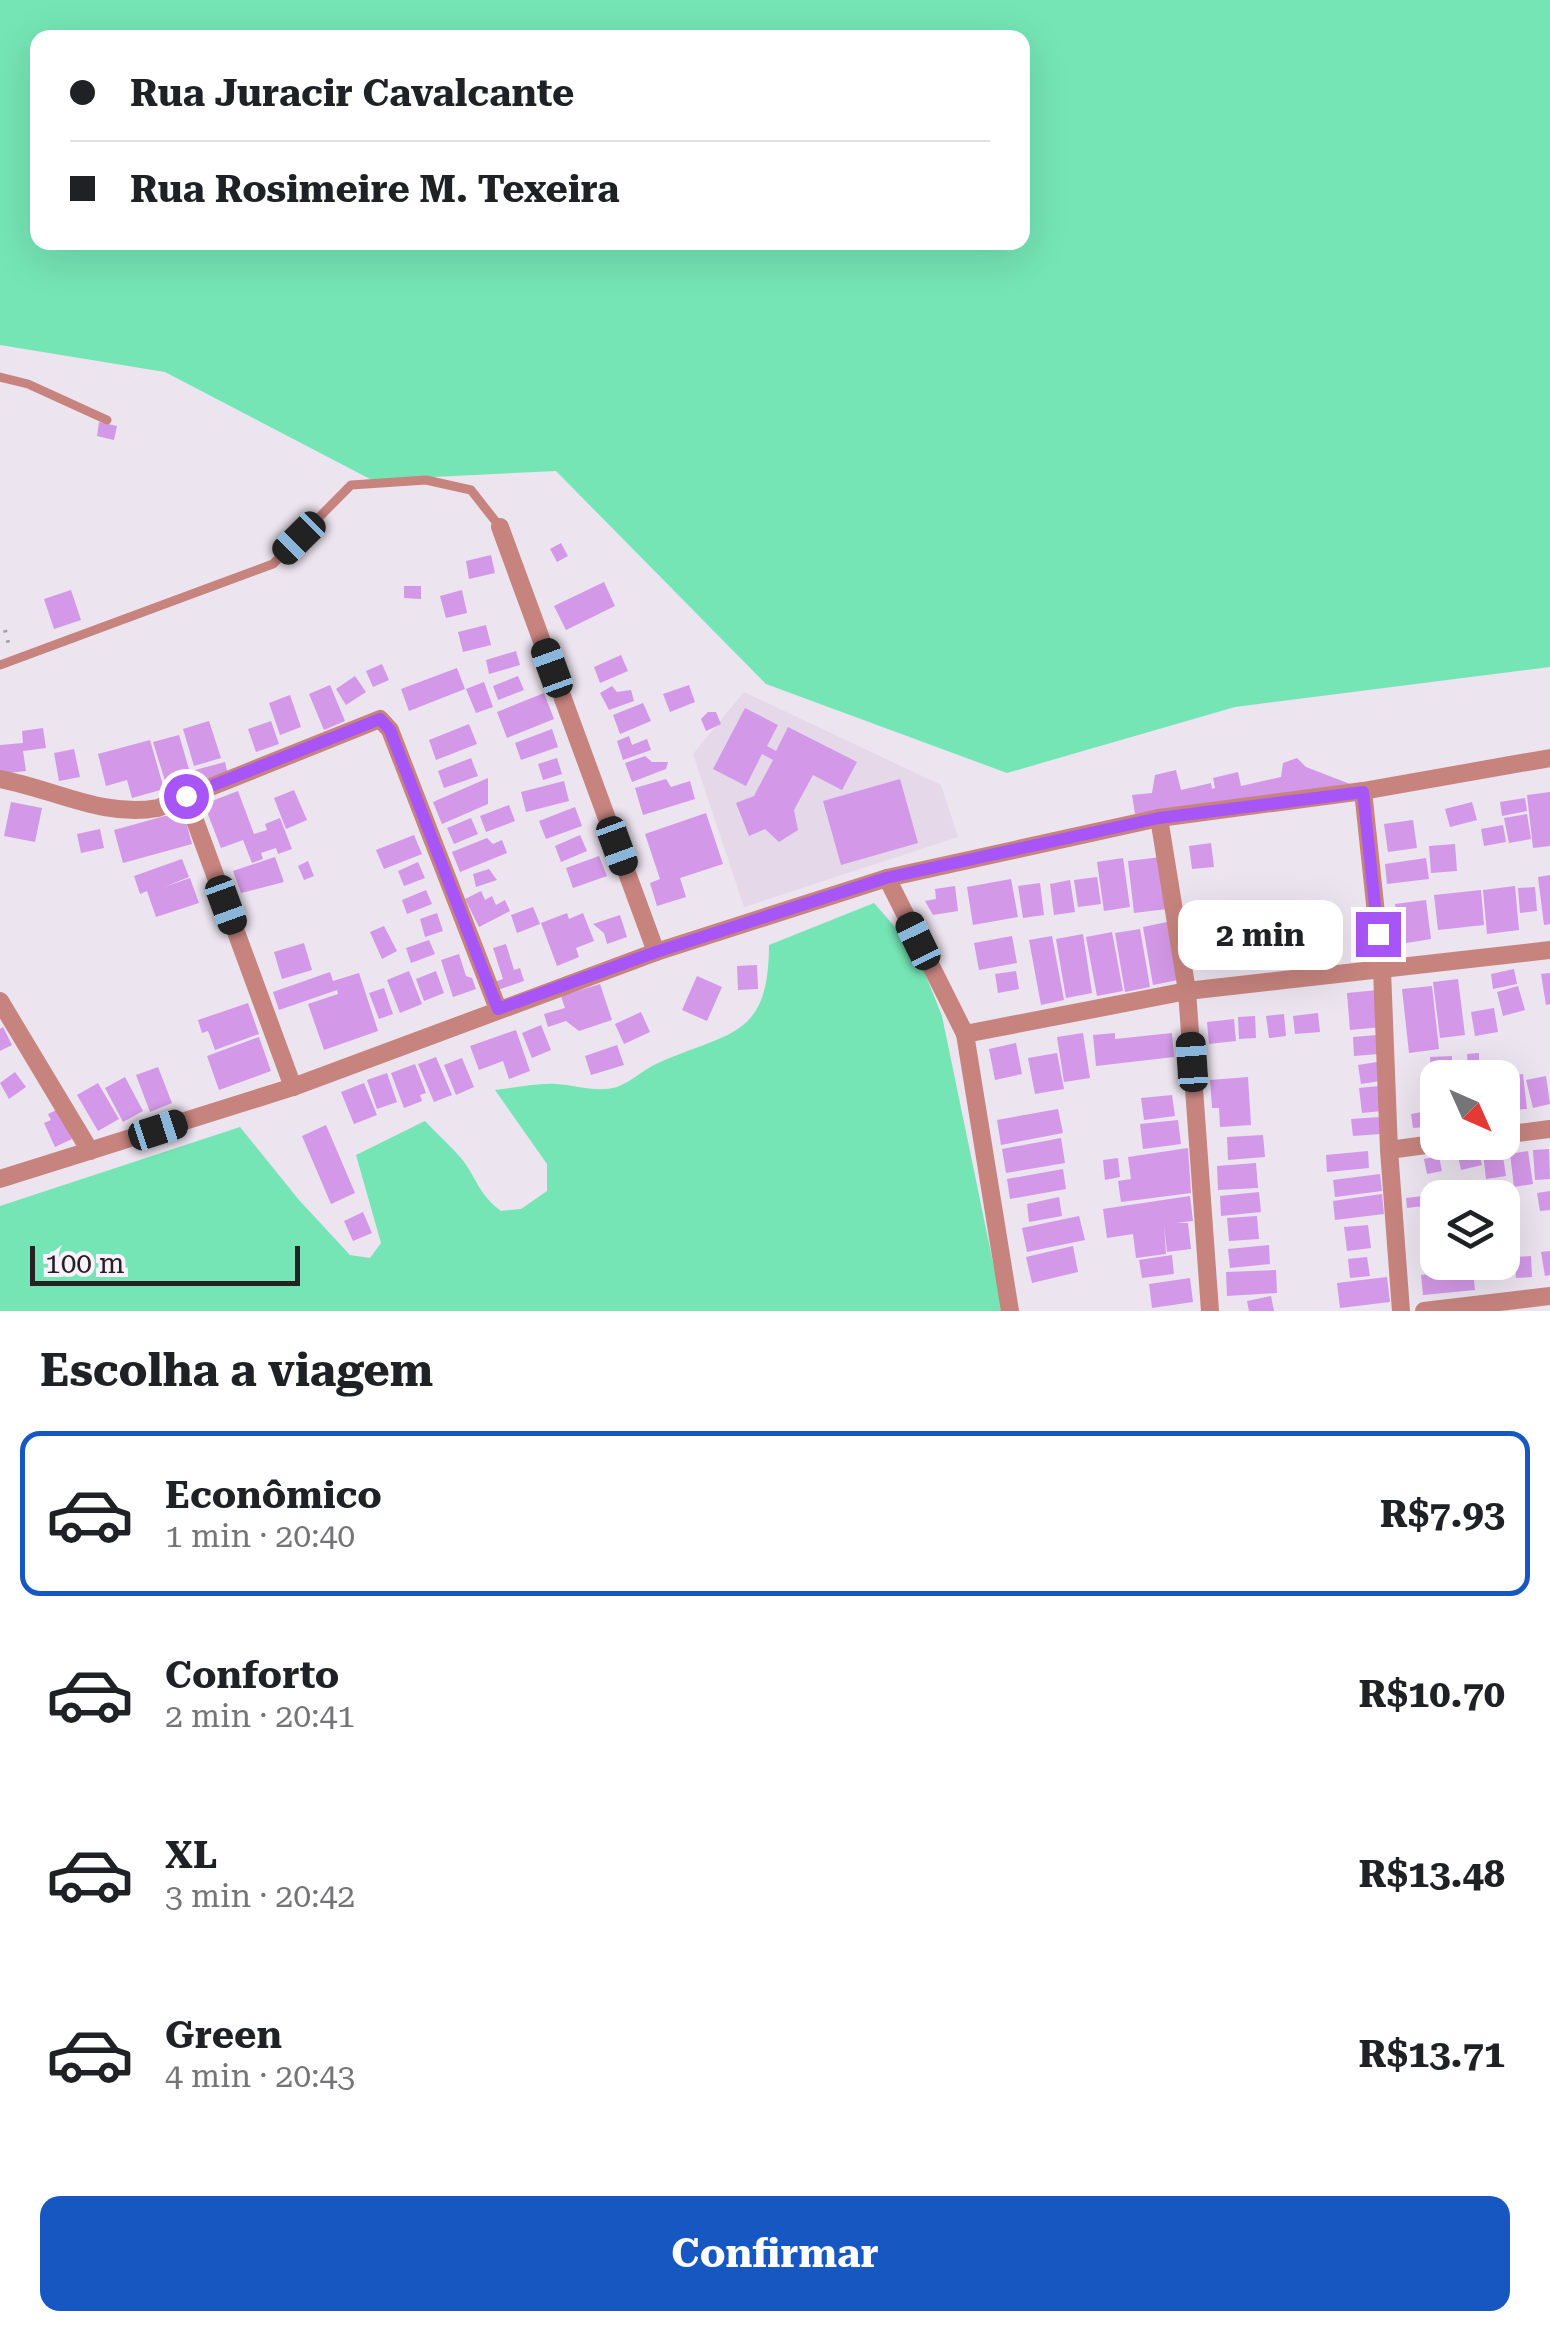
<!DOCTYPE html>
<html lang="pt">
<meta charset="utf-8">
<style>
:root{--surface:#fff;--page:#f6f6f6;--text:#202124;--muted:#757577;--line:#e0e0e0;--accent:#1757c2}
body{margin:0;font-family:"Roboto Serif",serif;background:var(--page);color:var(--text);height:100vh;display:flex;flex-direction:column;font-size:38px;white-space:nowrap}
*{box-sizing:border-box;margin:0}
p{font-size:32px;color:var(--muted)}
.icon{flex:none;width:55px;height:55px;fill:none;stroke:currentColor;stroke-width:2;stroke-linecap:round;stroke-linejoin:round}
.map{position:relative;height:1311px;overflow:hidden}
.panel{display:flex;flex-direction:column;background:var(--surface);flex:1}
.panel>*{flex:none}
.top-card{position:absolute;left:30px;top:30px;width:1000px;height:220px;border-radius:20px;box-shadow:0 10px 40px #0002;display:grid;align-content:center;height:220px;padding:0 40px;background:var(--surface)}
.needle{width:65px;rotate:135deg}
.fabs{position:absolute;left:1420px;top:1060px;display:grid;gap:20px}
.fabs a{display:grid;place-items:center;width:100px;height:100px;border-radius:20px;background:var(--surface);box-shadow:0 10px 40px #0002;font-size:50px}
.scale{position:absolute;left:30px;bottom:25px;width:270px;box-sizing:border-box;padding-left:10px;border:5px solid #252226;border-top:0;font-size:28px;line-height:35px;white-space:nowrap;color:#252226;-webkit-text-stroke:8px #faf1fc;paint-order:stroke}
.end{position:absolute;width:45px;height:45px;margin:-22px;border:12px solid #a855f7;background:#fff;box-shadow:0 0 0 5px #fff}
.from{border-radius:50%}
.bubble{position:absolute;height:70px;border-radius:20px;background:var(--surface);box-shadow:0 10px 40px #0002;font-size:32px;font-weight:700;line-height:70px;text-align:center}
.car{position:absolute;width:30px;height:60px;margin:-30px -15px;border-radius:12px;box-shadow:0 0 8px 2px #0007;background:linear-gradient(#222 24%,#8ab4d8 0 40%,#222 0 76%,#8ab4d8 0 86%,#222 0)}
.top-card b{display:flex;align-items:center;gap:35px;height:95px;font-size:38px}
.top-card b+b{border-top:2px solid var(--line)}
.top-card i{width:25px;height:25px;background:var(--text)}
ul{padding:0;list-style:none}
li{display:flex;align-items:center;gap:30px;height:165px;margin:0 20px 15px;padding:0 20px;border:5px solid transparent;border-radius:20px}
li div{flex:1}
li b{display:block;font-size:38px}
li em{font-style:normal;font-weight:700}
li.current{border-color:var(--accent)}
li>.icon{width:90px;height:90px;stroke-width:1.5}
h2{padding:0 40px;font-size:45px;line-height:120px}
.cta{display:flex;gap:20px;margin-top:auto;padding:20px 40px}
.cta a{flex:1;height:115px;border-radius:20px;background:var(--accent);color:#fff;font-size:40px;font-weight:700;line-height:115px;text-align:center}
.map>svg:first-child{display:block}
</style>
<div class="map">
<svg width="1550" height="1311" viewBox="0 0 1550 1311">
<rect width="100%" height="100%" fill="#ece4ef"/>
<path fill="#e4d8e9" d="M744 692 941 785 958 837 744 907 693 754Z"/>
<g fill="#75e5b5" fill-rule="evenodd">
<path d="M0 0H1550V667L1235 707 1007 773 766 684 556 471 372 480 165 372 0 345ZM38 38H1022V242H38Z"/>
<path d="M874 903 916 951 942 1016 1003 1311H0V1206L240 1127 299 1200 350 1255 370 1258 381 1243 356 1155 425 1121C436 1133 450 1145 461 1158 477 1178 478 1194 501 1211L521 1209 547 1191V1164L495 1090C514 1088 536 1083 556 1084 576 1085 596 1093 617 1087 631 1082 643 1070 656 1064 728 1031 769 1040 769 945Z"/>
</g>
<g fill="#d398e7">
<path d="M99 422 117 426 114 440 97 436Z"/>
<path d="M561 543 568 556 557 562 550 549Z"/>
<path d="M491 555 495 573 469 579 466 561Z"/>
<path d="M604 582 615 606 566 630 554 606Z"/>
<path d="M404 586H421V599L404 598Z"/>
<path d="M71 590 81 620 54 629 44 599Z"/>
<path d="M462 590 467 613 446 618 440 596Z"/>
<path d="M486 625 491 645 463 652 458 632Z"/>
<path d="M516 651 520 665 489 674 486 660Z"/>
<path d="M621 655 628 671 600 683 594 667Z"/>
<path d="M382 664 389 680 373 687 366 671Z"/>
<path d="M457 668 465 689 409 711 401 689Z"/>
<path d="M355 676 366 692 346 705 336 689Z"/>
<path d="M518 676 524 690 498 700 493 686Z"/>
<path d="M484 682 493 707 476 713 466 689Z"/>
<path d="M330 685 345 721 324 730 309 694Z"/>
<path d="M689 685 695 702 670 712 663 694Z"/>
<path d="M612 686 617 692 631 690 634 701 609 710 600 693Z"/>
<path d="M544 693 554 719 507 738 497 712Z"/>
<path d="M290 695 301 727 280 735 269 703Z"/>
<path d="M643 703 651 721 620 734 613 715Z"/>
<path d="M745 708 778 725 767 746 776 751 788 727 857 762 842 790 813 775 794 810 798 830 779 842 765 829 749 836 736 803 754 796 773 760 762 754 746 786 713 769Z"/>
<path d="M708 712H716L721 724 706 731 701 719Z"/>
<path d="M209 721 221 758 194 766 183 729Z"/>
<path d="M271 721 279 744 256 752 248 729Z"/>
<path d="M469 724 477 744 436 760 429 740Z"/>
<path d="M43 728 46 748 23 751 26 771 0 774V745L23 743 22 731Z"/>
<path d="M552 729 558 747 521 760 515 743Z"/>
<path d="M179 735 191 776 166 784 153 742Z"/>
<path d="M629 736 632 745 647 739 651 750 623 760 617 741Z"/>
<path d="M150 740 164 789 132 798 127 780 106 786 98 754Z"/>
<path d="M74 749 80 777 59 781 54 753Z"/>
<path d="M645 756 652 762H668L666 769 632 782 625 763Z"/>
<path d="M471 758 478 776 444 788 438 771Z"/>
<path d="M557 758 562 774 543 780 538 764Z"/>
<path d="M1297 758 1306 767 1350 784 1135 814 1132 795 1152 793 1155 775 1176 770 1181 790 1211 783 1212 789 1215 788 1213 778 1238 772 1241 786 1281 777 1283 763Z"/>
<path d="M225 762 228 775 198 783 195 770Z"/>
<path d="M488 778V804L442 824 433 802Z"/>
<path d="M666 779 671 787 690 781 695 799 643 815 635 788Z"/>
<path d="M900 779 918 843 841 865 823 801Z"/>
<path d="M564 781 569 801 526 812 521 792Z"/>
<path d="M294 790 307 820 286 829 274 798Z"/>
<path d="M238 791 254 834 267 830 265 824 280 818 292 849 278 854 276 848 261 853 263 859 252 863 243 840 221 848 204 804Z"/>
<path d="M1550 792V846L1533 848 1527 795Z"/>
<path d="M1525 798 1527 811 1502 816 1500 802Z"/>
<path d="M11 802 42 808 35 842 4 836Z"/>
<path d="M1472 802 1477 820 1450 827 1445 809Z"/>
<path d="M509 805 515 821 486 832 480 816Z"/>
<path d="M575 807 582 826 546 839 539 821Z"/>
<path d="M183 811 192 844 123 863 114 830Z"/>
<path d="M706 813 723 864 680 878 686 897 657 906 650 883 660 879 645 834Z"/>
<path d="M1527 814 1531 839 1509 843 1504 818Z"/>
<path d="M471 818 478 834 454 844 447 828Z"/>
<path d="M1413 820 1417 848 1388 852 1384 824Z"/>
<path d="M1503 825 1506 842 1484 846 1481 829Z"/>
<path d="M100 829 104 848 81 853 77 834Z"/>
<path d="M414 835 422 854 384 869 376 850Z"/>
<path d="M580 835 587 851 561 862 555 846Z"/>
<path d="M487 838 493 844 502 840 507 853 460 872 452 852Z"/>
<path d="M1211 843 1214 867 1192 869 1189 846Z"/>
<path d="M1455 844 1457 871 1431 873 1429 846Z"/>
<path d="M599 856 607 876 573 888 566 868Z"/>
<path d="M275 857 284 882 241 893 233 871Z"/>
<path d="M1161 857 1167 909 1134 913 1128 861Z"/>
<path d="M1123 858 1130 907 1104 911 1097 862Z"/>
<path d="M1426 858 1429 879 1387 884 1385 864Z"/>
<path d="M182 859 189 877 164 887 190 878 199 903 156 917 147 891 140 894 134 876Z"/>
<path d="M308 861 314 876 304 880 298 866Z"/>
<path d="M418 862 425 878 404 886 398 871Z"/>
<path d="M489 869 497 880 476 887 473 874Z"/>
<path d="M1550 875V924L1544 925 1538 877Z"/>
<path d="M1097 877 1101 904 1078 907 1074 880Z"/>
<path d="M1011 879 1018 917 973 925 967 887Z"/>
<path d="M1070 880 1075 912 1054 915 1050 884Z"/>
<path d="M1040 883 1044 915 1023 918 1018 886Z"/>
<path d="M955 886 958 911 933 915 925 901 936 899 935 889Z"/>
<path d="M1515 886 1519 930 1487 934 1483 890Z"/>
<path d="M1535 887 1537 911 1520 913 1518 888Z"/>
<path d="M426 890 432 904 407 914 402 900Z"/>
<path d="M1481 890 1484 925 1438 930 1434 895Z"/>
<path d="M481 891 485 900 492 896 496 905 505 900 510 911 479 927 465 899Z"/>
<path d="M1426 900 1431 939 1400 944 1395 904Z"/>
<path d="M533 907 540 924 517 933 511 915Z"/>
<path d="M437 913 443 931 425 937 420 919Z"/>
<path d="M567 913 569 919 583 913 594 941 576 948 579 957 557 966 541 923Z"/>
<path d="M620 915 627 937 607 944 604 933 593 924Z"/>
<path d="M1172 921 1183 979 1153 985 1143 927Z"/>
<path d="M384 926 397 951 382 959 370 932Z"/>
<path d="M1140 929 1150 987 1125 992 1115 933Z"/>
<path d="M1112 932 1123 991 1097 996 1086 937Z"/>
<path d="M1083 934 1092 993 1066 998 1056 939Z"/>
<path d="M1012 936 1017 963 979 970 974 943Z"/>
<path d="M1052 936 1064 1000 1041 1005 1029 940Z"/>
<path d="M429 940 435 954 411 963 406 948Z"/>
<path d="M304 943 312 970 282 979 274 952Z"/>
<path d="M506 944 514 970 520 968 524 981 498 990 495 982 503 979 493 948Z"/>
<path d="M459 954 466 976 472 978 476 989 453 997 441 960Z"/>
<path d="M757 965 758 989 738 990 737 966Z"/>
<path d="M1514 969 1517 984 1493 989 1491 974Z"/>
<path d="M409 971 422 1004 400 1013 387 980Z"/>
<path d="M436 971 444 993 424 1001 416 979Z"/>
<path d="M1016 971 1019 989 998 993 995 974Z"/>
<path d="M330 972 333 981 359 973 378 1031 324 1050 308 1004 338 994 337 990 279 1010 273 992Z"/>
<path d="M1550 973V1004L1546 1005 1541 974Z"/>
<path d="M697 976 722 987 707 1021 682 1010Z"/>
<path d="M1458 979 1465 1035 1440 1038 1433 982Z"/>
<path d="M600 984 612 1020 579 1031 566 1021 548 1027 544 1014 565 1008 561 996Z"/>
<path d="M1432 986 1439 1049 1409 1053 1402 989Z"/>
<path d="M1518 986 1525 1010 1503 1016 1497 992Z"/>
<path d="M384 988 393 1014 379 1019 369 993Z"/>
<path d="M1378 990 1382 1027 1350 1030 1347 993Z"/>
<path d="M248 1003 259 1034 215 1050 208 1031 202 1033 198 1020Z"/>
<path d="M1494 1008 1498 1032 1475 1036 1471 1012Z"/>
<path d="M641 1012 650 1032 624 1044 615 1024Z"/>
<path d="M1318 1013 1320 1032 1295 1034 1293 1016Z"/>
<path d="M1284 1014 1286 1036 1269 1038 1266 1016Z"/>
<path d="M1255 1016 1256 1038 1239 1039 1238 1017Z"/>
<path d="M1234 1019 1236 1041 1209 1044 1207 1022Z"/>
<path d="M541 1025 551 1050 532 1058 522 1033Z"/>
<path d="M3 1027 12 1045 0 1051V1029Z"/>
<path d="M516 1030 530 1071 509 1079 503 1061 479 1070 470 1046Z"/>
<path d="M1083 1033 1090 1078 1064 1082 1057 1037Z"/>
<path d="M1115 1033V1039L1172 1033 1174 1057 1096 1066 1093 1035Z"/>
<path d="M1377 1035 1378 1054 1354 1056 1353 1037Z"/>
<path d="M259 1037 271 1071 219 1090 207 1056Z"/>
<path d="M1016 1043 1022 1074 995 1080 989 1049Z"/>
<path d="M617 1045 624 1065 591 1075 585 1056Z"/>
<path d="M1057 1053 1064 1089 1035 1094 1028 1058Z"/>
<path d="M1479 1053V1072L1468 1073 1467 1054Z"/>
<path d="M1452 1056V1072L1431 1073 1430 1057Z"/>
<path d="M436 1057 452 1095 434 1102 418 1064Z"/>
<path d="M462 1058 474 1087 456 1095 444 1065Z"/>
<path d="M1377 1062 1380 1081 1361 1084 1358 1065Z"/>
<path d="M415 1064 426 1093 420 1095 422 1101 404 1108 391 1073Z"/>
<path d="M158 1067 172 1103 150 1112 136 1075Z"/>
<path d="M15 1072 26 1087 9 1099 0 1083Z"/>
<path d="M387 1073 397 1102 377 1109 367 1080Z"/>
<path d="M1523 1074 1527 1109 1512 1110 1509 1076Z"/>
<path d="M1546 1076 1550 1104 1533 1108 1526 1080Z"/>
<path d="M125 1077 143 1111 123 1122 105 1088Z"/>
<path d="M1248 1077 1251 1125 1220 1127 1219 1108H1212L1210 1080Z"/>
<path d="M98 1083 119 1119 98 1131 77 1095Z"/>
<path d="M364 1083 377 1115 354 1124 341 1092Z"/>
<path d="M1379 1086 1382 1111 1362 1113 1359 1088Z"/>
<path d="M1172 1095 1175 1116 1144 1120 1141 1098Z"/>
<path d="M1438 1106V1127L1429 1128 1427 1107Z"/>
<path d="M58 1109 72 1139 55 1147 44 1123 51 1120 48 1114Z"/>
<path d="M1058 1109 1063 1133 1001 1145 997 1120Z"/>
<path d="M1422 1112 1425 1127 1413 1128 1411 1114Z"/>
<path d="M1380 1117 1381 1134 1353 1136 1351 1119Z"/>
<path d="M1178 1120 1181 1144 1143 1149 1140 1124Z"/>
<path d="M326 1125 355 1193 331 1204 302 1136Z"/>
<path d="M1263 1135 1265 1157 1228 1160 1227 1137Z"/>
<path d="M1061 1138 1065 1163 1006 1173 1002 1149Z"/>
<path d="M1501 1143 1506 1176 1486 1179 1482 1145Z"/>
<path d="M1478 1147 1482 1165 1461 1170 1457 1151Z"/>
<path d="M1188 1148 1191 1193 1121 1202 1118 1181 1131 1179 1128 1157Z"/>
<path d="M1549 1149 1550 1179 1535 1180 1533 1150Z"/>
<path d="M1368 1151 1369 1168 1327 1172 1326 1155Z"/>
<path d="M1528 1151 1533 1184 1514 1187 1510 1154Z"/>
<path d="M1439 1156 1442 1171 1427 1174 1424 1159Z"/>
<path d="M1118 1158 1120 1177 1105 1180 1103 1160Z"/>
<path d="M1256 1163 1258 1188 1218 1190 1217 1166Z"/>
<path d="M1063 1169 1066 1189 1010 1199 1007 1179Z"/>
<path d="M1380 1174 1382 1191 1335 1197 1333 1180Z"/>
<path d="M1483 1190 1484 1198H1458V1192Z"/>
<path d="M1550 1191V1210L1540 1211 1537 1193Z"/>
<path d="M1259 1192 1261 1212 1221 1216 1220 1196Z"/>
<path d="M1382 1194 1384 1214 1335 1220 1333 1201Z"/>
<path d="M1432 1195 1433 1205 1407 1208 1406 1198Z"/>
<path d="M1190 1196 1193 1221 1176 1223H1188L1191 1249 1167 1252 1164 1225 1166 1254 1136 1258 1133 1234 1107 1238 1103 1209Z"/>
<path d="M1059 1197 1062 1216 1029 1222 1027 1204Z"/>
<path d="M363 1212 372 1233 353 1241 344 1221Z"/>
<path d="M1079 1216 1085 1240 1027 1252 1022 1228Z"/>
<path d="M1257 1216 1259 1239 1229 1241 1227 1218Z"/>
<path d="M1368 1225 1371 1248 1347 1251 1344 1227Z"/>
<path d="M1438 1241V1263L1423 1264 1422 1242Z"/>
<path d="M1269 1245 1270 1264 1230 1268 1228 1249Z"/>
<path d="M1073 1246 1078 1272 1032 1283 1026 1257Z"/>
<path d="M1550 1251V1275L1545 1276 1541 1252Z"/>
<path d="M1502 1252H1505L1507 1274 1491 1275 1490 1262H1502Z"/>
<path d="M1172 1255 1174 1274 1142 1278 1139 1260Z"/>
<path d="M1531 1256 1532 1277 1516 1278 1515 1257Z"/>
<path d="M1367 1257 1370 1276 1350 1278 1348 1259Z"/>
<path d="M1473 1269 1475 1290 1423 1295 1421 1275Z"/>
<path d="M1276 1270 1277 1293 1227 1296 1226 1272Z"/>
<path d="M1387 1277 1390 1302 1340 1308 1337 1283Z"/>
<path d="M1190 1278 1193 1302 1152 1308 1149 1284Z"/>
<path d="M1271 1296 1274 1311H1249L1247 1301Z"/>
</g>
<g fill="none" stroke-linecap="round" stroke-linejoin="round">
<path stroke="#a59ea7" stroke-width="4" stroke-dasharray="2.5 8" stroke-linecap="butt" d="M5 630 10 650"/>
<g stroke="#c7847e" stroke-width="9">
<path d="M0 377 28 384 107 420"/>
<path d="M0 665 273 564 351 485 426 480 471 490 500 527"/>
</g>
<g stroke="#c7847e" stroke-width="18">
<path d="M500 527 656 952"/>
<path d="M0 779C54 789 103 818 158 808L380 719 390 730 498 1009"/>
<path d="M1363 791 1382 970 1389 1150 1401 1311"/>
<path d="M186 796 293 1087"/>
<path d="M1159 818 1187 991 1210 1311"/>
<path d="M887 878 965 1034 1010 1311"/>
<path d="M0 1001 90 1151"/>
<path d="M965 1034 1187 991 1550 950"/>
<path d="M1502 1135 1550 1129"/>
<path d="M1389 1150 1448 1142"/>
<path d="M0 1179 293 1087 656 952 887 878 1159 818 1363 791 1550 758"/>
<path d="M1424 1311 1550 1296"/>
</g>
</g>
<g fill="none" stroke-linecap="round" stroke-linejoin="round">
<path stroke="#a855f7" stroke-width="12" d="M186 796 380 719 390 730 498 1009 656 952 886 878 1159 818 1363 792 1378 934"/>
</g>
</svg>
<div class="fabs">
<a><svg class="needle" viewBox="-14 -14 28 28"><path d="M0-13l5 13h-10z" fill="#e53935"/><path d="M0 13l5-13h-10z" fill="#757577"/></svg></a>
<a><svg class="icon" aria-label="layers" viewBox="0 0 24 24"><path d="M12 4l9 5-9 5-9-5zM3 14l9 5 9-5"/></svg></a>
</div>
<div class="scale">100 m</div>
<i class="end from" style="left:186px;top:796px"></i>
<i class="end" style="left:1378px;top:934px"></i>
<div class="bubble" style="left:1178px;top:900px;width:165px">2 min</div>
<i class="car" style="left:299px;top:538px;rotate:225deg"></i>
<i class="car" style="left:552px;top:668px;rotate:340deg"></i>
<i class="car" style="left:617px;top:846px;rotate:160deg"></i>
<i class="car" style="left:226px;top:905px;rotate:160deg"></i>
<i class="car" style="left:918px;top:941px;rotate:334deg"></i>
<i class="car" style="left:1192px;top:1062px;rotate:356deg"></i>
<i class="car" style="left:158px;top:1130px;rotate:72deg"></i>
<div class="top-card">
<b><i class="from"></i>Rua Juracir Cavalcante</b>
<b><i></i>Rua Rosimeire M. Texeira</b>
</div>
</div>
<section class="panel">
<h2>Escolha a viagem</h2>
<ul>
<li class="current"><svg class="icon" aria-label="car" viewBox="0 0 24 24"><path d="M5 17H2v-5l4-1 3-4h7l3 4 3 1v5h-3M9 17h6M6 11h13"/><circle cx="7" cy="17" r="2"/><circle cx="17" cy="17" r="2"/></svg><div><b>Econômico</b><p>1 min · 20:40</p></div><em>R$7.93</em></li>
<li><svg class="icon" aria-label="car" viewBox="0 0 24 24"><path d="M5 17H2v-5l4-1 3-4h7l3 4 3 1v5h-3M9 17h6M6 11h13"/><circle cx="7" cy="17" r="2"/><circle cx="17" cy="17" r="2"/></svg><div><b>Conforto</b><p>2 min · 20:41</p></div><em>R$10.70</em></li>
<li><svg class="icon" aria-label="car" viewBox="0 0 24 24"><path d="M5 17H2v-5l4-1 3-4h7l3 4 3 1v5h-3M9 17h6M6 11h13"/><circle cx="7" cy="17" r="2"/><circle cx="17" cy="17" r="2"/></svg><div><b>XL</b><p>3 min · 20:42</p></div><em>R$13.48</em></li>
<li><svg class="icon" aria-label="car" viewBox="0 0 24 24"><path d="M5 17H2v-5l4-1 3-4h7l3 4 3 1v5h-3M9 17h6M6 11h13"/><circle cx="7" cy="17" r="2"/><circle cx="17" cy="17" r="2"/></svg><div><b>Green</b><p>4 min · 20:43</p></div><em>R$13.71</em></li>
</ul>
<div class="cta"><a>Confirmar</a></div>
</section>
